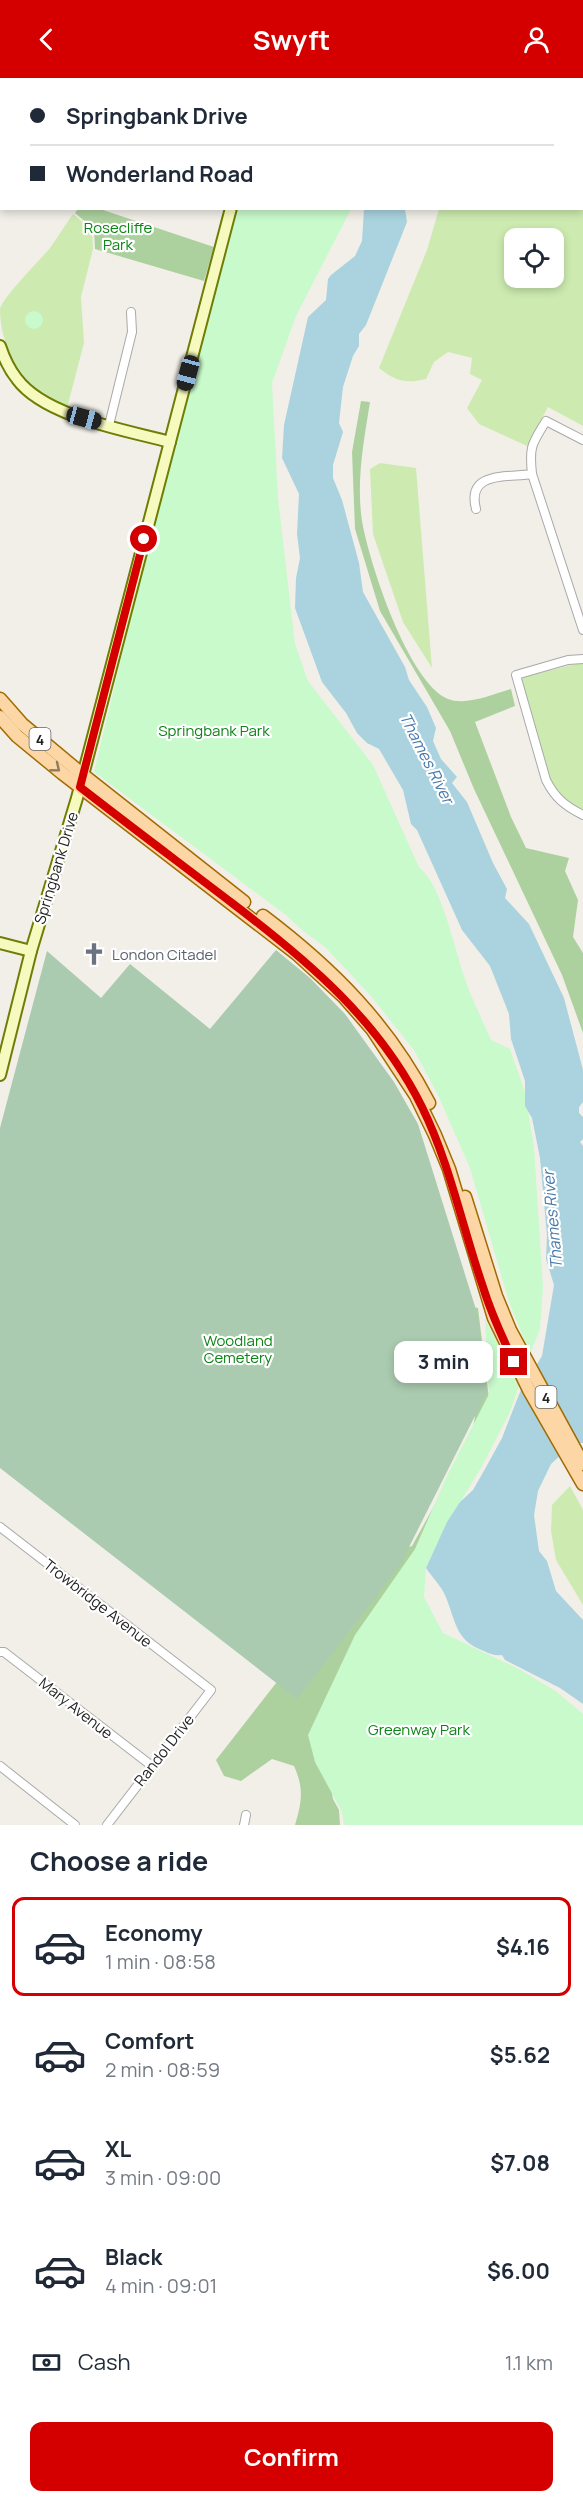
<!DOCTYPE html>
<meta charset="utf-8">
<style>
:root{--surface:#fff;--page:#f6f6f7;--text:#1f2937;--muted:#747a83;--line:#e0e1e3;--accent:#d40000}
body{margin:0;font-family:Manrope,sans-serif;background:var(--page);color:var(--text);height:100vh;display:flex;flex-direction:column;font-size:22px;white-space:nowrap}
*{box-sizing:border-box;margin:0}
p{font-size:20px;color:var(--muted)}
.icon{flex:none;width:33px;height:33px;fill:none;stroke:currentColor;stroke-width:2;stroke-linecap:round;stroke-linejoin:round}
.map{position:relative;height:1747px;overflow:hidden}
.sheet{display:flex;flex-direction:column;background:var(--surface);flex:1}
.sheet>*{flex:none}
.hud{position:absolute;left:0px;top:0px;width:584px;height:132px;box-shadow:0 3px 9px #0003;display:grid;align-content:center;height:132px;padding:0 30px;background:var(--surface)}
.tools{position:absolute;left:504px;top:150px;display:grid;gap:12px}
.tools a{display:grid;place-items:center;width:60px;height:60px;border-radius:12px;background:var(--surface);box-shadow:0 3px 9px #0003;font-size:30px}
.end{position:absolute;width:27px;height:27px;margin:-14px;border:8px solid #d40000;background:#fff;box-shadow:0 0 0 3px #fff}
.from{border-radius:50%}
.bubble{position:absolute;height:42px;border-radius:12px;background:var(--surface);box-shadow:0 3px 9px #0003;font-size:20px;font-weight:700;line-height:42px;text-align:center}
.car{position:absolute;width:18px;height:36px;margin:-18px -9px;border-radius:8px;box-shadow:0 0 4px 2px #0007;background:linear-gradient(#222 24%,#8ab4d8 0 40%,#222 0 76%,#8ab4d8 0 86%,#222 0)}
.hud b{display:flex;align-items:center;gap:21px;height:57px;font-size:22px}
.hud b+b{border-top:2px solid var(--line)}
.hud i{width:15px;height:15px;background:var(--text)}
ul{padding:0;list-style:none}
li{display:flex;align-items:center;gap:18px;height:99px;margin:0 12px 9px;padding:0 18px;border:3px solid transparent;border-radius:12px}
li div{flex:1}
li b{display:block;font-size:22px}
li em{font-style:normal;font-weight:700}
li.on{border-color:var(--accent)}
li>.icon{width:54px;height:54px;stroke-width:1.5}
h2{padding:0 30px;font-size:27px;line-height:72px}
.pay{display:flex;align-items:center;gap:15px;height:66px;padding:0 30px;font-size:22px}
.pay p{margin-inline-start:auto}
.action{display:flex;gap:12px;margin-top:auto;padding:12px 30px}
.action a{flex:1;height:69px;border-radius:12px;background:var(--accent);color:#fff;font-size:24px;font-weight:700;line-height:69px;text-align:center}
header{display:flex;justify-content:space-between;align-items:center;height:78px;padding:0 30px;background:var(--accent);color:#fff;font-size:27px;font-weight:700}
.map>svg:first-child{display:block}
</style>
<header><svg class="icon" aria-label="back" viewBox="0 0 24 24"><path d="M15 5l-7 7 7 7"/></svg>Swyft<svg class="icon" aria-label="person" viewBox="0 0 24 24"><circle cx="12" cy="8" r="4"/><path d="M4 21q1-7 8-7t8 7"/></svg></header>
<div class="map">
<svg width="583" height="1747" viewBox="0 0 583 1747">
<rect width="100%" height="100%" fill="#f2efe9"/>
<g fill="#cdebb0" fill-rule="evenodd">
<path d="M477 0H583V348L548 329 527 368 479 346 467 330 482 302 470 296 472 280 448 274 434 284 426 301C404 306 396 303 379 290L427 172 439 131 582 130V2ZM514 160H554V200H514Z"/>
<path d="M73 136 92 152 93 171 81 219 84 265 67 330C29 316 0 275 0 231 2 220 40 182 50 170 58 159 65 147 73 136Z"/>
<path d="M380 385 416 390 432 590 403 544 373 456 370 391Z"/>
<path d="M579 585H583V733L560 719 551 707 521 603 524 599Z"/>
<path d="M570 1408 583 1432V1527L556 1482 551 1453 552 1427Z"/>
</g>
<g fill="#add19e">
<path d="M78 131H100L214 169 204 203 95 171 94 151 75 135Z"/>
<path d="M361 323 370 324C364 362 356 403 362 443 369 484 408 604 448 621 467 628 493 616 511 611L515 628 475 644 511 739 526 770 569 780 565 793 578 822 573 859 583 875V955L562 897 474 711 450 653 380 533 355 451 352 374Z"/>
<path d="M471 1229 478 1230 491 1337 327 1687 333 1721 339 1732 340 1747H295C302 1724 304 1710 294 1688L272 1681 241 1703 224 1698 216 1682 280 1600 347 1485 412 1468 472 1359 477 1323Z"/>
</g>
<path fill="#aacbaf" d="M276 872 310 900 345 936 394 1004 418 1046 478 1238 487 1314 400 1487 297 1621 0 1390V1050L47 873 101 920 130 886 210 951Z"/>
<g fill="#c8facc">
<path d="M238 131H351L296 238 272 305 278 420 295 566 308 603 373 687 419 789C442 807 454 870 464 898 471 920 482 941 491 962L510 971 525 1014 534 1069 543 1210 540 1251 530 1276 509 1224 470 1090 438 1017 414 972 371 918 325 869 302 852 286 837 94 694 154 443Z"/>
<circle cx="34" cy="242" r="9"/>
<path d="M485 1241 519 1308 509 1336 481 1390 448 1444 432 1476 426 1490 424 1519 443 1555 519 1591 557 1614 583 1636V1747H344L342 1734 315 1684 308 1657 355 1557 415 1471 446 1400 489 1316Z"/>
</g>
<path fill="#aad3df" d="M364 131H405L407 144 366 247 359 256V268L353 278 343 309 339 345 343 354 333 387V400L342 422 359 485 363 514 405 589 409 602 427 629 436 650 433 663 441 681 457 699 452 705 467 724 493 785 507 811 505 820 529 846 564 920 583 992V1024L579 1029V1035L583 1039V1061L580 1064 583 1068V1365H578L563 1375 551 1386 538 1413 534 1437 539 1473 547 1483 556 1513 583 1542V1626L560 1610 505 1582 502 1577C495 1578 490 1576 484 1573 454 1562 456 1542 445 1517 441 1508 432 1499 426 1490L447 1444 460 1424 473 1412 485 1391 502 1360 520 1314 542 1278 554 1207 546 1181 547 1157 540 1080 532 1040 525 1028V1003L511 961 509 936 490 888 462 852 417 752 411 746 403 712 379 671 367 665 357 655 346 635 322 604 295 530 296 500 300 480 297 456 299 416 282 380 284 347 308 239 326 222 328 201 331 197 355 178 362 163Z"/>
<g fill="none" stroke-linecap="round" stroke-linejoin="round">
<g stroke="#a9a9a9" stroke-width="10">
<g id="street">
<path d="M59 0 61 2"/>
<path d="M316 2 317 0"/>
<path d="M0 106 2 107"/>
<path d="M109 347 132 254 131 234"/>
<path d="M583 362 546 343C532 366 529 368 532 396L583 552"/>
<path d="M476 431C466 392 509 400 532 396"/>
<path d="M583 581 568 582 516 597 546 702C555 720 565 728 583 737"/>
<path d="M0 1449 211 1612 107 1747"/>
<path d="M0 1574H4L152 1688"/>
<path d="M0 1688 75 1747"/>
<path d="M244 1747 246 1737"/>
</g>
</g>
<g stroke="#707d05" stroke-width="14">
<g id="secondary">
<path d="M269 2V0"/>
<path d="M0 268C4 280 9 291 17 301 45 339 126 352 170 364"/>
<path d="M0 865 31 873"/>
<path d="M0 997 31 873 77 720 231 130"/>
</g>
</g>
<g stroke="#a06b00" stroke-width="15">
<g id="primary">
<path d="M0 621 22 646 83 697 244 824"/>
<path d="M0 639 17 658 62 695 297 876 344 919 372 951 416 1018 435 1057 449 1091 494 1240 529 1312 583 1406"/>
<path d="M263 838C333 891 388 946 429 1025"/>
<path d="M465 1119 496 1218 510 1252 583 1386"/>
</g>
</g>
<use href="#street" stroke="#fff" stroke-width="8"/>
<use href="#secondary" stroke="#f7fabf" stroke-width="10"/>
<use href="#primary" stroke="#fcd6a4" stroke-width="12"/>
</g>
<defs><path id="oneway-chevron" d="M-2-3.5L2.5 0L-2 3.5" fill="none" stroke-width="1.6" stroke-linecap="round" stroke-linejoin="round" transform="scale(1.5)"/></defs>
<use stroke="#8f7c63" href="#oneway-chevron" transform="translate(56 690) rotate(39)"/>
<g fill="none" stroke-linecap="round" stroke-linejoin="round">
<path stroke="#d40000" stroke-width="8" d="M144 461 80 709C130 748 181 786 232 825 307 882 379 942 422 1029 450 1086 462 1148 483 1209 491 1235 502 1259 514 1284"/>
</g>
<defs>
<g id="church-bare" transform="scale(1.8)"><path d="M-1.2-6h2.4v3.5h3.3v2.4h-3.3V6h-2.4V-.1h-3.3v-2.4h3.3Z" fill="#6b7280" stroke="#fff" stroke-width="2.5" paint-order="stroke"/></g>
</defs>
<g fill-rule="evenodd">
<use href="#church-bare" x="94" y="876"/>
</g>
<g text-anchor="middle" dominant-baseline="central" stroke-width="4.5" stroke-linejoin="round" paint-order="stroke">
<g fill="#fff" stroke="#646464" stroke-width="1.5">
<rect x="29.5" y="650" width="21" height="22" rx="4.5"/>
<rect x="535.5" y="1308" width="21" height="22" rx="4.5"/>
</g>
<g font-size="14" font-weight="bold" fill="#222">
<text x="40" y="661">4</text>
<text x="546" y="1319">4</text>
</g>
<g font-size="15" fill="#0c8416" stroke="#fff">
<text x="118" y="149">Rosecliffe<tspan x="118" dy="17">Park</tspan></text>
<text x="214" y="652">Springbank Park</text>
<text x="238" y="1262">Woodland<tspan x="238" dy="17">Cemetery</tspan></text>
<text x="419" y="1651">Greenway Park</text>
</g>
<g font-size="15" fill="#222" stroke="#fff">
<text transform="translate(56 790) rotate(-73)">Springbank Drive</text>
<text transform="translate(98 1525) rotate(38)">Trowbridge Avenue</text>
<text transform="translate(76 1630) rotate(38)">Mary Avenue</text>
<text transform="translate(164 1672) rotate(-52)">Randol Drive</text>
</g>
<g font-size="15" fill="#5b616d" stroke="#fff" text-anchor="start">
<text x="112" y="876">London Citadel</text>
</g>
<g font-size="16" font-style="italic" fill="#4a7aab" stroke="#fff">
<text transform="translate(427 680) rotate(63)">Thames River</text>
<text transform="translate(552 1142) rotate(-95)">Thames River</text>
</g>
</g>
</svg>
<div class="tools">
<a><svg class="icon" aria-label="locate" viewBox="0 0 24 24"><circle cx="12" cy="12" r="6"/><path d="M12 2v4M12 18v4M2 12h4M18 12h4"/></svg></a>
</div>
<i class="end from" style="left:144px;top:461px"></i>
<i class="end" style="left:514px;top:1284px"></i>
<div class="bubble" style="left:394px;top:1263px;width:99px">3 min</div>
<i class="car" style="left:188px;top:295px;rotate:195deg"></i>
<i class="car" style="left:84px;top:340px;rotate:105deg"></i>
<div class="hud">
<b><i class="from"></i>Springbank Drive</b>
<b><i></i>Wonderland Road</b>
</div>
</div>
<section class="sheet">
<h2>Choose a ride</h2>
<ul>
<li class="on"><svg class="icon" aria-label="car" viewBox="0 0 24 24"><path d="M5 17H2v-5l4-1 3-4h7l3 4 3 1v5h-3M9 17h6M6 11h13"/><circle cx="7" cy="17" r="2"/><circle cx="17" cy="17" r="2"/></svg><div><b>Economy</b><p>1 min · 08:58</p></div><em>$4.16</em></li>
<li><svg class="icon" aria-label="car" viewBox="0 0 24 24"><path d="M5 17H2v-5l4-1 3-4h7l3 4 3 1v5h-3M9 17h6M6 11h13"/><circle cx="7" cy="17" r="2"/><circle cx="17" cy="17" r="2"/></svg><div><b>Comfort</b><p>2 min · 08:59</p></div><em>$5.62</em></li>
<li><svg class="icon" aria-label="car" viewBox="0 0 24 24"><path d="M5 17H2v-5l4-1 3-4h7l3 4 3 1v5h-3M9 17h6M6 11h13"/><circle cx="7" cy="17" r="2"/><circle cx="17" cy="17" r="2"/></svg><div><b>XL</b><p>3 min · 09:00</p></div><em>$7.08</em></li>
<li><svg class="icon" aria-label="car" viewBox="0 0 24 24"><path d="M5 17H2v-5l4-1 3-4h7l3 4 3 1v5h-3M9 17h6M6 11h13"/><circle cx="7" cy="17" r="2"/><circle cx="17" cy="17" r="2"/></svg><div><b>Black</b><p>4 min · 09:01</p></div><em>$6.00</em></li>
</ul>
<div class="pay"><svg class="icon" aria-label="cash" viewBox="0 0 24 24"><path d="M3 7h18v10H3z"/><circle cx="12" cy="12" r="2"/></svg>Cash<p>1.1 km</p></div>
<div class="action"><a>Confirm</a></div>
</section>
